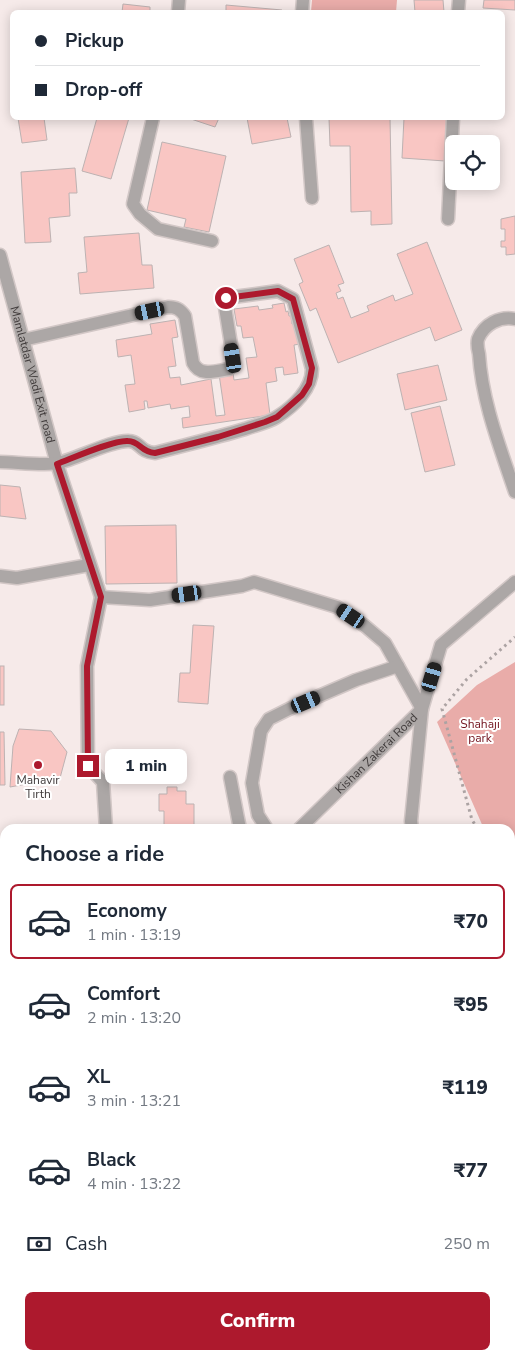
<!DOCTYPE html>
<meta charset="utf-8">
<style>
:root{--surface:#fff;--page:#f2f2f3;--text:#1f2937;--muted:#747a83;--line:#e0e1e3;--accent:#ad192d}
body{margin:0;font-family:"Nunito Sans",sans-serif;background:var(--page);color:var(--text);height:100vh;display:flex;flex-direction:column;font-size:19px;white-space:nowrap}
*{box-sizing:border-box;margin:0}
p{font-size:16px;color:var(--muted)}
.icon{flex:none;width:28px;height:28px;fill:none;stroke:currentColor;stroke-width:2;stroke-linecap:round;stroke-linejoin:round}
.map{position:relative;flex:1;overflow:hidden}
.side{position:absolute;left:0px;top:824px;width:515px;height:536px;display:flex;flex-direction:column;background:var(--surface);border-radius:15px 15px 0 0;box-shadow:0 2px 12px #0003}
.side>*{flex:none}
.hud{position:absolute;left:10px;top:10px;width:495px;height:110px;border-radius:8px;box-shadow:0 2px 12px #0003;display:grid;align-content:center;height:110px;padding:0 25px;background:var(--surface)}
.buttons{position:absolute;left:445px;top:135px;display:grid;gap:10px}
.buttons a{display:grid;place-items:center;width:55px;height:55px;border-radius:8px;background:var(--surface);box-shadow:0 2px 12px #0003;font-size:25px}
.end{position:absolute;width:22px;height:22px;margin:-11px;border:6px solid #ad192d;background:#fff;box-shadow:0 0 0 2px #fff}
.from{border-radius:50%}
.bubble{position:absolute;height:35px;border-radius:8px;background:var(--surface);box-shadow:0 2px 12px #0003;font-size:16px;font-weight:800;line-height:35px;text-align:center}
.car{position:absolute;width:15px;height:30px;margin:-15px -8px;border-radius:6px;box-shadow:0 0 4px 1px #0007;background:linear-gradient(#222 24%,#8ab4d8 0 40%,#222 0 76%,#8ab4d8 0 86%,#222 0)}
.hud b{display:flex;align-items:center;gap:18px;height:48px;font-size:19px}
.hud b+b{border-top:1px solid var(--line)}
.hud i{width:12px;height:12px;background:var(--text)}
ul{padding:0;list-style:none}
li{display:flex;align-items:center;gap:15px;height:75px;margin:0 10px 8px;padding:0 15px;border:2px solid transparent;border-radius:8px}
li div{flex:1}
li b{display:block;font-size:19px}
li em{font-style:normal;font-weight:800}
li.selected{border-color:var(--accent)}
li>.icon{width:45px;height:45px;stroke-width:1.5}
h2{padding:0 25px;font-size:22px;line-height:60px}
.pay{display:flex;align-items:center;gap:12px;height:55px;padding:0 25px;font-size:19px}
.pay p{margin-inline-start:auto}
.action{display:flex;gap:10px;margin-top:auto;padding:10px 25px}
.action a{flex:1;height:58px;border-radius:8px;background:var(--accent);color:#fff;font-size:20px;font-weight:800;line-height:58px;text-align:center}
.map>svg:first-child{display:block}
</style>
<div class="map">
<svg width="515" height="1359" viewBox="0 0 515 1359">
<rect width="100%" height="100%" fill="#f6eae9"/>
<g fill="#e9aca9">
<path d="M312 0H397L396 12H311Z"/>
<path d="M515 662V839L510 840V829H484L437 722 477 685Z"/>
</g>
<g fill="#f9c6c3" stroke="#bdb2b2">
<path d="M414 0H443L444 12H415Z"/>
<path d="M484 0H515V10L483 8Z"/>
<path d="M123 4 150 7V12H122Z"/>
<path d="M226 5 282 10V12H226Z"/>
<path d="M18 118H44L47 140 22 143Z"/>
<path d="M97 118H129L111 179 82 171Z"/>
<path d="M188 118H219L215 127Z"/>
<path d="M247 118H287L291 137 252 144Z"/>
<path d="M329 118H390L392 224 371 225V211L351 212 350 146H330Z"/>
<path d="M404 118H448L445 161 402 158Z"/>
<path d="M162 142 226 156 209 232 184 227 186 219 147 210Z"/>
<path d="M75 168 77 193H69L70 216 49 218 51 242 25 243 21 172Z"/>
<path d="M515 216V254L506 255V247H501V241H505V229H501V219Z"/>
<path d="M139 233 142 265H152L154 288 80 294 78 273 87 272 84 237Z"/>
<path d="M427 242 462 330 435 341 430 327 338 363 316 308 310 311 299 284 303 282 294 259 329 245 344 283 338 285 341 291 336 293 338 299 343 297 351 318 369 311 367 306 393 295 395 301 413 294 397 254Z"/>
<path d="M284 303 286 312 288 311 289 316H291L292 324 297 323 300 344 294 345 298 373 284 375 283 367 275 368 277 381 266 383 270 415 183 428 182 418 190 417 189 406 171 409 170 404 148 408 147 401H144L145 409 129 412 125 385 135 384 131 355 118 357 116 340 152 334 150 324 175 320 178 337 172 338 176 366 168 367 170 378 180 377 181 385 211 379 216 416 225 415 219 374 233 373 234 380 249 378 246 358 257 357 253 337 243 338 241 326H237L234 309 258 306 259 310 273 308 272 305Z"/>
<path d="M438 365 447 400 405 410 397 374Z"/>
<path d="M440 406 455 465 425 472 411 413Z"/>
<path d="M0 485 20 487 26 519 0 516Z"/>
<path d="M176 525 177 583 106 584 105 526Z"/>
<path d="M193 625 214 626 208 704 178 702 180 673H190Z"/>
<rect x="0" y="666" width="4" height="39"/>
<path d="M19 729 51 731 67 752 60 778 10 787 13 746Z"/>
<path d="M0 732H4L5 785H0Z"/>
<path d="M167 787H177V791H186V804H194V829H164V811H159V794H167Z"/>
<rect x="510" y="1034" width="4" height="29"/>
<path d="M0 1163 5 1172V1183L0 1186Z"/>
<path d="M5 1241V1289L0 1290V1242Z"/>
<path d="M209 1355H311L312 1359H210Z"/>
</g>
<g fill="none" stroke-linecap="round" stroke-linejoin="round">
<g stroke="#d2c7c6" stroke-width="15">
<g id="street">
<path d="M178 12 179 0"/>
<path d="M302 12 303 0"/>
<path d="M458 12 459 0"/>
<path d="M153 118 133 204 140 214 158 229 212 241"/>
<path d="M306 118 312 198"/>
<path d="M448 219 453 118"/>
<path id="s1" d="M0 255 57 464 101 597 87 666 88 766 103 782 106 829"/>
<path d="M515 319C500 316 484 324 478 339 477 343 478 350 479 354 482 402 500 447 515 492"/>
<path d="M0 462C14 462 46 466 58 463 77 459 111 440 129 441 140 441 139 452 155 453 185 445 215 438 245 429 255 425 268 423 277 417 294 406 312 389 312 369L293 299 278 291 226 298 224 301 234 363 229 369C215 371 200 377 193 363L185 316C180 309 176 307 168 307L23 340"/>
<path d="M0 576 17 578 89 565"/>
<path d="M101 597 150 600 242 586 254 582 337 607 365 626 385 643 422 709 411 821 412 829"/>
<path d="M230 777 240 829"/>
<path d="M267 829 258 815 252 783 261 731 269 719 289 709 356 680 398 666"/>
<path id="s2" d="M299 829 422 709 441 645 515 582"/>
<path d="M0 928H5"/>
<path d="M510 980H515"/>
<path d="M0 1101 5 1098"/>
<path d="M0 1310 5 1309"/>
<path d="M510 1334 515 1332"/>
<path d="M397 1359V1355"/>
<path d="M431 1359 444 1355"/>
</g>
</g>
<g stroke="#aca3a3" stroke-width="3" stroke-dasharray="2.5 4" stroke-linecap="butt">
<path d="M478 829 472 820 442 709 467 679 515 637"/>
<path d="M510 840 515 839"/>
</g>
<use href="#street" stroke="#aca7a6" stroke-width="12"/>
</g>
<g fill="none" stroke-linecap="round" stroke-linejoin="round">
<path stroke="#ad192d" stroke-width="6" d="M88 766 87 666 101 597 57 464C73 458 113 440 128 441 140 441 140 452 155 453L218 437 265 422 277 417 302 395 309 384 312 368 293 299 278 291 226 298"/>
</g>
<circle fill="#ad192d" stroke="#fff" stroke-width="2" cx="38" cy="765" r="5"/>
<g text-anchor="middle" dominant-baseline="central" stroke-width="4" stroke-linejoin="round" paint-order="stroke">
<g font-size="12" fill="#403b3b" stroke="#fff">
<text stroke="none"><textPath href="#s1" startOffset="124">Mamlatdar Wadi Exit road</textPath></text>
<text stroke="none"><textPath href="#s2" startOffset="108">Kishan Zakerai Road</textPath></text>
</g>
<g font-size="12" fill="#73131e" stroke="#fff">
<text x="480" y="724">Shahaji<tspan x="480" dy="14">park</tspan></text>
</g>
<g font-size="12" fill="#403b3b" stroke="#fff">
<text x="38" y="780">Mahavir<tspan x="38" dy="14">Tirth</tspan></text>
</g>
</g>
</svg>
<div class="buttons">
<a><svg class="icon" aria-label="locate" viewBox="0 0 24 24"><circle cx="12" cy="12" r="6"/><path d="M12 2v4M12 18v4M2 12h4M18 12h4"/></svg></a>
</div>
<i class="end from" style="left:226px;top:298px"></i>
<i class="end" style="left:88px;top:766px"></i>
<div class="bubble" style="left:105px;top:749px;width:82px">1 min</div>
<i class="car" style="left:150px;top:311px;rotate:258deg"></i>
<i class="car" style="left:233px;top:358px;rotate:351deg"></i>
<i class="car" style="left:187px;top:594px;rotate:262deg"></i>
<i class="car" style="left:351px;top:616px;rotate:304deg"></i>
<i class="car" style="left:432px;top:677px;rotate:17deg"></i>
<i class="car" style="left:306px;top:702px;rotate:67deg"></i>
<div class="hud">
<b><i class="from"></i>Pickup</b>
<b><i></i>Drop-off</b>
</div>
<section class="side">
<h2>Choose a ride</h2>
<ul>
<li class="selected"><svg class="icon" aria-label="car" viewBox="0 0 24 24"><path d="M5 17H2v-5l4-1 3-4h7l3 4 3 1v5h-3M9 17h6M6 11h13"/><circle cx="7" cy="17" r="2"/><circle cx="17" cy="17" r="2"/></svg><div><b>Economy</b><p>1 min · 13:19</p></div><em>₹70</em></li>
<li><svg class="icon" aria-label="car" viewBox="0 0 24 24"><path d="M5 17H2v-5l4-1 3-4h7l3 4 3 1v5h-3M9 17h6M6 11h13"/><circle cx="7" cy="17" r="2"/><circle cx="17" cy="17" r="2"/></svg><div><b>Comfort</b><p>2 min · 13:20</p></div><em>₹95</em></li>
<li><svg class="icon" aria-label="car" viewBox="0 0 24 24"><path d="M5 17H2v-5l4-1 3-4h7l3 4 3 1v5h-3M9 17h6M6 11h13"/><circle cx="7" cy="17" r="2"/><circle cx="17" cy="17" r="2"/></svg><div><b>XL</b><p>3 min · 13:21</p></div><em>₹119</em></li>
<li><svg class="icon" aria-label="car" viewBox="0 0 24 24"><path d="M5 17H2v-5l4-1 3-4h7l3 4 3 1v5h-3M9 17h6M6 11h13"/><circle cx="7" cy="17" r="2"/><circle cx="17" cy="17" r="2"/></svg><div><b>Black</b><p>4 min · 13:22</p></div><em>₹77</em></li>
</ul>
<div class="pay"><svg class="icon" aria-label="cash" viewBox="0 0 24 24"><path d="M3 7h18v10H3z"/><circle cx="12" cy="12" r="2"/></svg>Cash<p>250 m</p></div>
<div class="action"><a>Confirm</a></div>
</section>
</div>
